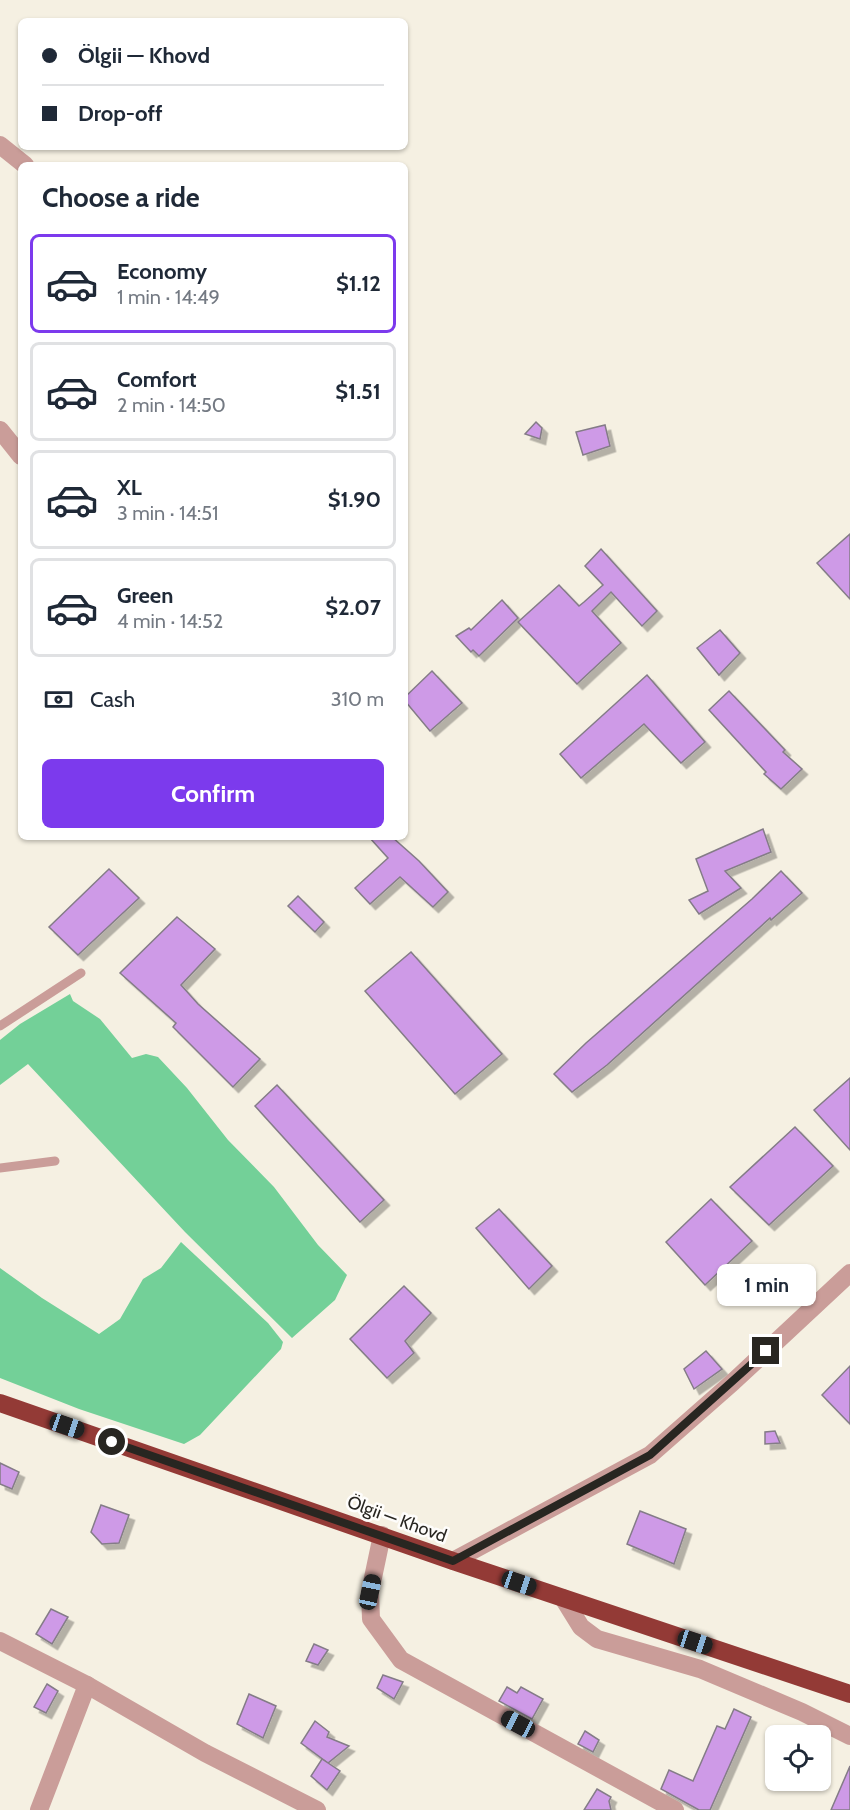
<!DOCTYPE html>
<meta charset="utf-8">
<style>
:root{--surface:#fff;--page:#f2f2f3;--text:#1f2937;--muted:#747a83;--line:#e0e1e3;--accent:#7c3aed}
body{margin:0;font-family:Cabin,sans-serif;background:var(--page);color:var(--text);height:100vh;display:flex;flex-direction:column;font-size:22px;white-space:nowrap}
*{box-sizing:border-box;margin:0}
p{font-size:20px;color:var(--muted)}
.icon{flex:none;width:33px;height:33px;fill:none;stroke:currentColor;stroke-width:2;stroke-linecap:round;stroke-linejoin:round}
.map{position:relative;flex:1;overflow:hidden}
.details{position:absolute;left:18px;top:162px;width:390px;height:678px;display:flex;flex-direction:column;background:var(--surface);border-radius:9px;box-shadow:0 2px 4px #0004}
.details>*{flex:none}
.guide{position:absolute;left:18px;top:18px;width:390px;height:132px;border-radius:9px;box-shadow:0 2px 4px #0004;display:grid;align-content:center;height:132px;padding:0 24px;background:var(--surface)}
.tools{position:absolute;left:765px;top:1725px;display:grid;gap:12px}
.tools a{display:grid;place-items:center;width:66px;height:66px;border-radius:9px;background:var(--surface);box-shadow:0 2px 4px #0004;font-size:30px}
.end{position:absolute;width:27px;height:27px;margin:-14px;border:8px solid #282621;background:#fff;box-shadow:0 0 0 3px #fff}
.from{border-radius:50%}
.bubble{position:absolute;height:42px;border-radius:9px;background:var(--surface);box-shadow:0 2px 4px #0004;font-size:20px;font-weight:800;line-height:42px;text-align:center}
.car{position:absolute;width:18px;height:36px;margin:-18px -9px;border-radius:8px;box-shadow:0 0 4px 2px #0007;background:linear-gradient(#222 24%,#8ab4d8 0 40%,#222 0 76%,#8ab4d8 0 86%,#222 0)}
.guide b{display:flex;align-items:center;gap:21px;height:57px;font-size:22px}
.guide b+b{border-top:2px solid var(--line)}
.guide i{width:15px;height:15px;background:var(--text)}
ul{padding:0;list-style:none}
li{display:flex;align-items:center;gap:18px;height:99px;margin:0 12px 9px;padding:0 12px;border:3px solid var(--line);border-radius:9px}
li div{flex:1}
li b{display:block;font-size:22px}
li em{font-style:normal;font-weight:800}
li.selected{border-color:var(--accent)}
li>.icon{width:54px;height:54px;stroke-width:1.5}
h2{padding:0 24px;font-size:27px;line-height:72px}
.pay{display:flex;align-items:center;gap:15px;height:66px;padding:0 24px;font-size:22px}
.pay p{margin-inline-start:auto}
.primary-button{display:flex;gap:12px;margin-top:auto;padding:12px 24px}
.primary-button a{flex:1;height:69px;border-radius:9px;background:var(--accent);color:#fff;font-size:24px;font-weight:800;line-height:69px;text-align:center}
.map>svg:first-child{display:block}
</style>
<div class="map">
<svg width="850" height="1810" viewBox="0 0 850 1810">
<defs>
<filter id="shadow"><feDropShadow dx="5.5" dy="5.5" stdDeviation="0" flood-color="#0004"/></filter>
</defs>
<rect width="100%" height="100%" fill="#f5f0e2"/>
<g fill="#73d098">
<path d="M70 994 73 1001 100 1019 132 1058 146 1054 158 1057 187 1088 228 1140 274 1187 318 1245 347 1275 335 1300 292 1338 185 1232 28 1064 0 1085V1040L20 1024Z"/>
<path d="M181 1242 268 1323 283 1342 281 1349 200 1435 184 1444 79 1409 0 1378V1268L42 1298 99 1334 120 1319 143 1279 161 1268Z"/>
</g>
<g fill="#ce9ae7" stroke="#847c87" stroke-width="1.5" filter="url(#shadow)">
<path d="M536 422 542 428 540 439 525 434Z"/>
<path d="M605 425 610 446 583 455 576 432Z"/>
<path d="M850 534V599L817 563Z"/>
<path d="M601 549 657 611 642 626 611 592 592 611 621 643 577 684 518 622 559 585 579 606 584 602 603 585 585 566Z"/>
<path d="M502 600 518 618 479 656 473 650 471 652 456 636 469 628 471 630Z"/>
<path d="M720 630 740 653 719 675 697 648Z"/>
<path d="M432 671 462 703 430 731 405 701V697Z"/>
<path d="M647 675 705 742 681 763 644 724 581 778 560 754Z"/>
<path d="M729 691 785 750 783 752 802 769 781 789 764 774 766 772 709 710Z"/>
<path d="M763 829 771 852 725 871 741 888 699 914 689 900 708 891 696 859Z"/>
<path d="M369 837H392L419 861 448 892 433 907 400 877 370 904 355 888 388 858Z"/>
<path d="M109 869 139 898 78 955 49 927Z"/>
<path d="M781 871 802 893 771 920 770 918 607 1065 572 1092 554 1074 586 1043 752 899Z"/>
<path d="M298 896 324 922 315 932 288 906Z"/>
<path d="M177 917 215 949 181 985 198 1004 260 1059 233 1087 173 1027 176 1023 120 973Z"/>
<path d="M411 952 502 1054 455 1094 365 991Z"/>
<path d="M850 1078V1150L814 1110Z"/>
<path d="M277 1085 384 1200 360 1222 255 1106Z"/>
<path d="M795 1127 833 1166 769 1225 730 1187Z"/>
<path d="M711 1199 752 1241 705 1285 666 1242Z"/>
<path d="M499 1209 552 1266 529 1289 476 1228Z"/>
<path d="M404 1286 431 1313 405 1341 414 1353 387 1378 350 1339Z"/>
<path d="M706 1351 722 1369 694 1389 684 1369Z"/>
<path d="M850 1366V1424L822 1395Z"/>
<path d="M775 1431 780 1443 765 1444V1432Z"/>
<path d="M0 1463 19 1472 12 1489 0 1484Z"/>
<path d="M101 1505 129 1515 119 1543 102 1544 91 1532Z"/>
<path d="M640 1511 686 1529 674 1564 627 1544Z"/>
<path d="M51 1609 68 1617 52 1644 36 1634Z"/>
<path d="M314 1644 328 1650 318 1665 306 1661Z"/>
<path d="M383 1675 403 1682 394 1699 377 1688Z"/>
<path d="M47 1684 58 1691 46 1713 34 1707Z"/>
<path d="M507 1687 517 1693 521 1687 543 1699 532 1719 499 1701Z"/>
<path d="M249 1694 276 1706 263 1738 237 1724Z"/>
<path d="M734 1709 751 1717 710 1810H699L661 1789 669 1770 693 1781 717 1726 725 1729Z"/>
<path d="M315 1721 329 1732 327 1737 349 1746 328 1763 301 1743Z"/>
<path d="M585 1731 599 1740 593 1752 578 1744Z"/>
<path d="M322 1759 340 1771 327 1790 311 1776Z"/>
<path d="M850 1766V1810H831Z"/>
<path d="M597 1789 611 1797 609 1801 611 1810H584Z"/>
</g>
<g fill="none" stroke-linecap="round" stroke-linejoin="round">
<g stroke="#ca9d99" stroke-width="9">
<path d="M0 1026 81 973"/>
<path d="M0 1168 55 1161"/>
</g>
<g stroke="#ca9d99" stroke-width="18">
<path d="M0 145 25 165"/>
<path d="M0 430 21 456"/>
<path d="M382 1535 370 1592 371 1619 401 1660 675 1810"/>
<path d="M453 1561 650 1455 733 1382 850 1273"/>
<path d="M563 1598 581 1627 597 1639 700 1669 802 1712 850 1736"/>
<path d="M0 1641 87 1685 205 1753 317 1810"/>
<path d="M39 1810 87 1685"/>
</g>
<path stroke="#933a36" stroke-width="18" d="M0 1403 453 1561 850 1694"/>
</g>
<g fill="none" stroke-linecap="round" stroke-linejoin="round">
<path stroke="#282621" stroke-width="8" d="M112 1442 453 1561 650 1455 766 1351"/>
</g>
<g text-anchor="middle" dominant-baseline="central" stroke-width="5" stroke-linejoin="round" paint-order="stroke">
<g font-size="18" fill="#282621" stroke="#fefdfb">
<text transform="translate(397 1519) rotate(20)">Ölgii — Khovd</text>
</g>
</g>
</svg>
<div class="tools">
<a><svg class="icon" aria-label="locate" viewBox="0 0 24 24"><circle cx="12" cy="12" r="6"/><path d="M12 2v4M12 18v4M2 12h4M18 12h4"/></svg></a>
</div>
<i class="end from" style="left:112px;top:1442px"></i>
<i class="end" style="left:766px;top:1351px"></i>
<div class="bubble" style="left:717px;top:1264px;width:99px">1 min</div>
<i class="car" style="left:67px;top:1426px;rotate:109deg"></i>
<i class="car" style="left:519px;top:1583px;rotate:109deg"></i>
<i class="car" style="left:370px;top:1592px;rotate:12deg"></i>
<i class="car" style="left:695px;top:1642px;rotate:108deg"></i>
<i class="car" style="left:518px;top:1724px;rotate:298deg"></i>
<div class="guide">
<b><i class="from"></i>Ölgii — Khovd</b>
<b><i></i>Drop-off</b>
</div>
<section class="details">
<h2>Choose a ride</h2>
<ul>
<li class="selected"><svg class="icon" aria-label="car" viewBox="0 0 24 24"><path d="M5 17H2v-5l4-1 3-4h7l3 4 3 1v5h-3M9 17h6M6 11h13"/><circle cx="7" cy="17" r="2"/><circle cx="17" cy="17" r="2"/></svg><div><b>Economy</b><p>1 min · 14:49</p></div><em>$1.12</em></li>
<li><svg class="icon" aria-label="car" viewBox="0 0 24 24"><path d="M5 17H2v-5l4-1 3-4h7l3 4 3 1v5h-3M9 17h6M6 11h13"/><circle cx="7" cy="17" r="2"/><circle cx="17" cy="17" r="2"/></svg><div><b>Comfort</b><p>2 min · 14:50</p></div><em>$1.51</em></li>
<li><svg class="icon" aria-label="car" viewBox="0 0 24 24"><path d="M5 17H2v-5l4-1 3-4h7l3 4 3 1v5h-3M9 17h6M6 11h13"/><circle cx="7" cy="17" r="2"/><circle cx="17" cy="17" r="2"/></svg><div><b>XL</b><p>3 min · 14:51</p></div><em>$1.90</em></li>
<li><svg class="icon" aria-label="car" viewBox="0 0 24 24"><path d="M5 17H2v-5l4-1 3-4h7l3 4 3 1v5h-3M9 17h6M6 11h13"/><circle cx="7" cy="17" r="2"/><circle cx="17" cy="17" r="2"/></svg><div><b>Green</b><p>4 min · 14:52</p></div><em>$2.07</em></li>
</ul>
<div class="pay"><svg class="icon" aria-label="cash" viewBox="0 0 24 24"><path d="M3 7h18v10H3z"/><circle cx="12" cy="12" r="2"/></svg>Cash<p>310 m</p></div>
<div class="primary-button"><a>Confirm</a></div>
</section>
</div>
